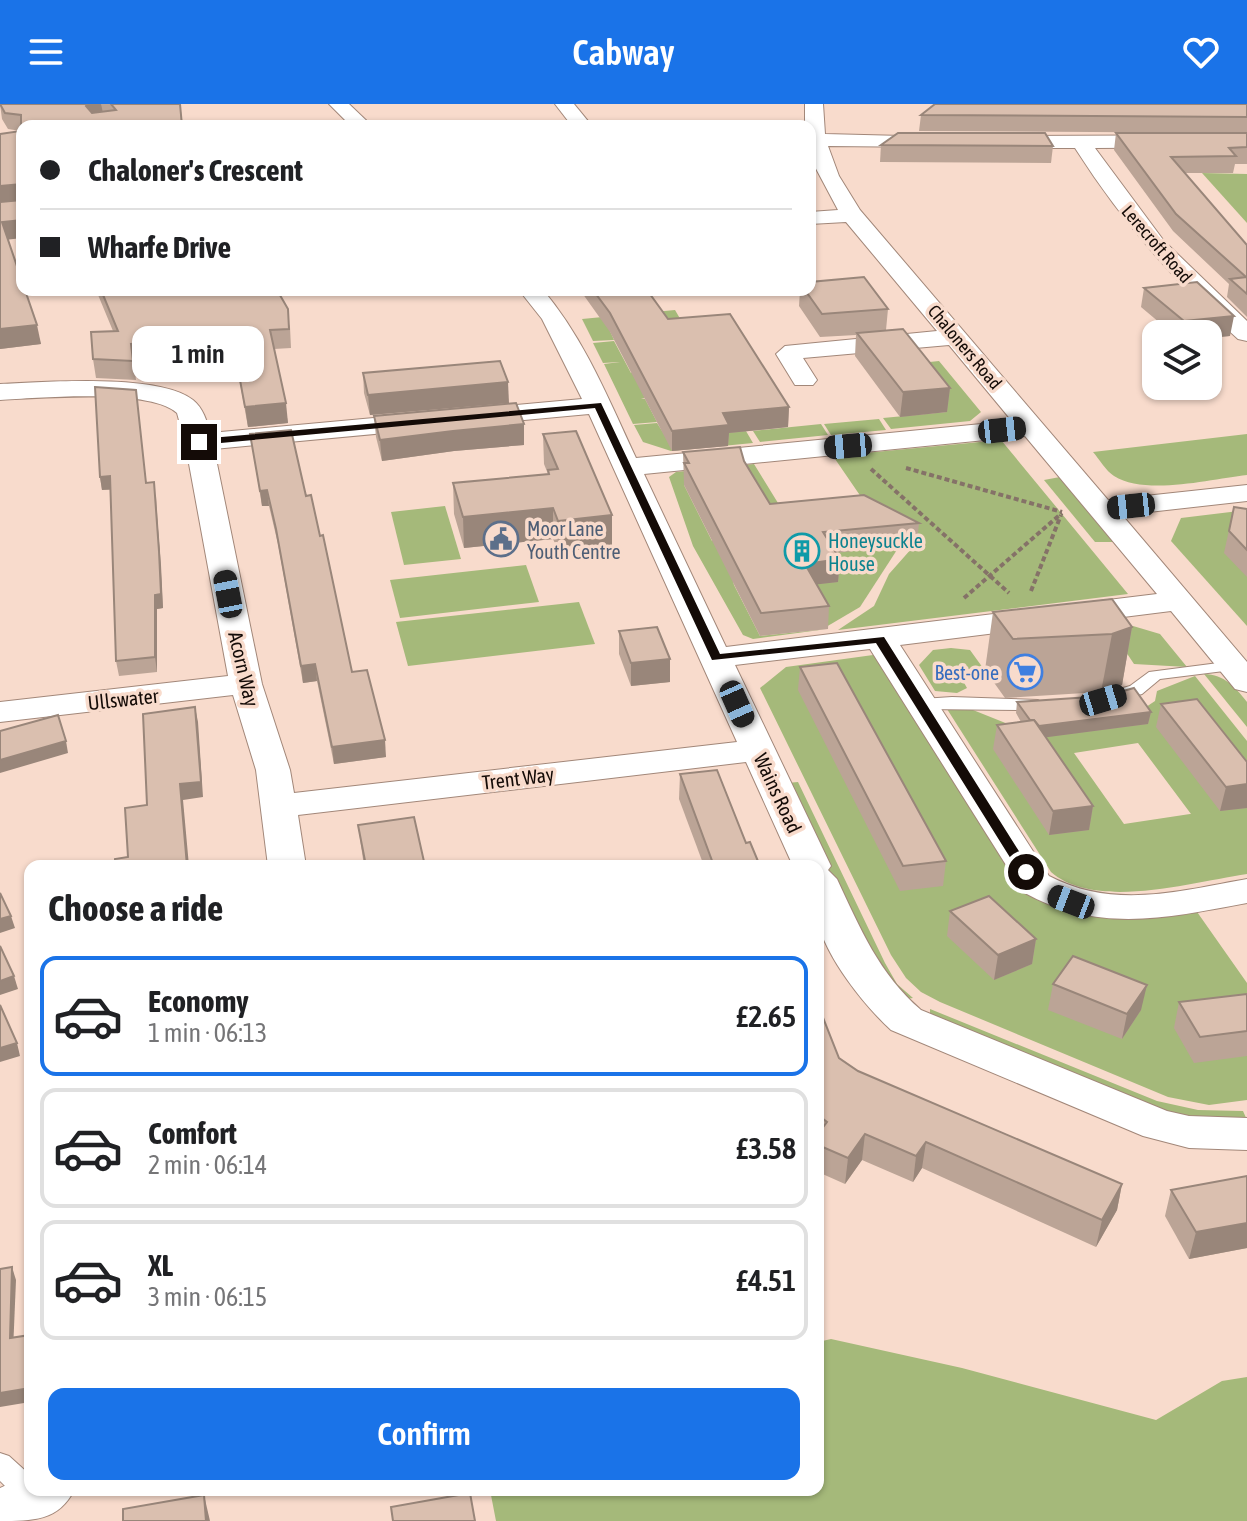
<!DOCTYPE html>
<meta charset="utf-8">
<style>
:root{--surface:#fff;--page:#f6f6f6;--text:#202124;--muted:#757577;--line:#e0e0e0;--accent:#1a73e8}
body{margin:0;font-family:"Asap Condensed",sans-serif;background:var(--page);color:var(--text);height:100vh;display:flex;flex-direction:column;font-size:30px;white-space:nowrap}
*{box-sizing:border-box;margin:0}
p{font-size:26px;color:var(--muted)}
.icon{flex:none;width:44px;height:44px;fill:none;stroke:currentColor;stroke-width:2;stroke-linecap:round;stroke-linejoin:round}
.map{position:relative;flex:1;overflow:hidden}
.details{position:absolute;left:24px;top:756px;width:800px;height:636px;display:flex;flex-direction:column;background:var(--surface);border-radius:16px;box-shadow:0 2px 6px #0004}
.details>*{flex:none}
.top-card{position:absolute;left:16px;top:16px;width:800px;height:176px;border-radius:16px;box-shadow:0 2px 6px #0004;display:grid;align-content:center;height:176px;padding:0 24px;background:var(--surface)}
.buttons{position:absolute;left:1142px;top:216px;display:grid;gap:16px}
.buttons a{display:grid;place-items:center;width:80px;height:80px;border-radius:16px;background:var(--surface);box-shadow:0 2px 6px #0004;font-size:40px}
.end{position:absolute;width:36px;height:36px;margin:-18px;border:10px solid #140b07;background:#fff;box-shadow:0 0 0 4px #fff}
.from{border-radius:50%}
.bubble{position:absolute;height:56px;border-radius:16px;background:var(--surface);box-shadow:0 2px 6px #0004;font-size:26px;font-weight:600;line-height:56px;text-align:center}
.car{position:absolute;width:24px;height:48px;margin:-24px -12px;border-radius:10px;box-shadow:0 0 6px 2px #0007;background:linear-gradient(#222 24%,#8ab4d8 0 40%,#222 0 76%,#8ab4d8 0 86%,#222 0)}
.top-card b{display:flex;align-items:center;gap:28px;height:76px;font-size:30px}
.top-card b+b{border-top:2px solid var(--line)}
.top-card i{width:20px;height:20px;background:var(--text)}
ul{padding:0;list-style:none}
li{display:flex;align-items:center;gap:24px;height:120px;margin:0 16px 12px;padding:0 8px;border:4px solid var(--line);border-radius:16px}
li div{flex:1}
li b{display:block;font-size:30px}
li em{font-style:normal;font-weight:600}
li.selected{border-color:var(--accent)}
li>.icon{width:72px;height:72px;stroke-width:1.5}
h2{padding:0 24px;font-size:36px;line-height:96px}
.button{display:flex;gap:16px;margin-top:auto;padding:16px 24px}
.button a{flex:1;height:92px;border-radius:16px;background:var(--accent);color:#fff;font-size:32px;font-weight:600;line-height:92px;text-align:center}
header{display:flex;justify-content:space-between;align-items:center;height:104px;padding:0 24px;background:var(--accent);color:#fff;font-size:36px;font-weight:600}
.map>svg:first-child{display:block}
</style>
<header><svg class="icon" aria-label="menu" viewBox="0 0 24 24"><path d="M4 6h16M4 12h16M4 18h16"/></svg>Cabway<svg class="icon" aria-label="heart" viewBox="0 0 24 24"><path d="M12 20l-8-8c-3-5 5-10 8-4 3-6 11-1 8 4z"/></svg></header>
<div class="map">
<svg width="1247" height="1417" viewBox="0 0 1247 1417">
<rect width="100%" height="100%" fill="#f8dbcc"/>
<g fill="#a5b97a" fill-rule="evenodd">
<path d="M1202 69 1247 70V119Z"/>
<path d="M675 206 753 339 671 347 643 338 634 321 657 319 664 330 726 324 699 278 640 283 645 294 641 295H645L657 318 633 320 604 260 620 258 603 259 593 239 614 237 631 269 687 263 664 222 610 227 614 236 593 237 582 215Z"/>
<path d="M939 257 981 308 970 317 891 325 883 314 946 308 901 261Z"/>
<path d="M879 315 886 326 831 331 824 320Z"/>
<path d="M821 320 828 331 760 338 753 327Z"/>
<path d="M1247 330V371C1211 375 1146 392 1114 372 1106 367 1099 355 1093 348Z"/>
<path d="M1001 336 1128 490 838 526 874 502 889 470 912 444 913 433 870 406 833 352Z"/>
<path d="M754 360 794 425 684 381 712 437 723 436 734 481 760 532 827 525 753 535 743 531 693 442 669 373 676 368Z"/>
<path d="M1060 373 1114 438H1095L1044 376Z"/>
<path d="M445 402 461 455 404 461 391 408Z"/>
<path d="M1247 406V522L1171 437 1181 414Z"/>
<path d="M904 435 860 503 826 523 803 482 822 450Z"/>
<path d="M526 461 539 498 400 514 390 476Z"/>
<path d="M579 498 595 540 408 562 396 518Z"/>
<path d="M1133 522 1160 530 1187 563 1134 560 1126 548 1081 528Z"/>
<path d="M951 544 970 546 983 564 957 566 967 584 957 589 935 587 919 561 933 546Z"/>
<path d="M873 551 878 555 1025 784 1195 805 1247 879V996L1209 1001 1168 993 940 898 921 888 906 874 891 851 760 584 786 563Z"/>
<path d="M1204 570C1225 571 1234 582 1247 598V623Z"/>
<path d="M1195 572 1247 637V770C1192 778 1096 807 1051 768L947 605 968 604 1008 620 1146 603 1155 597 1157 587ZM1138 639 1191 710H1190L1124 720 1074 649Z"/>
<path d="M798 678 885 859 897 880 913 894 899 896 878 869 787 679Z"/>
<path d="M930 905 1157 997 1198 1006 1243 1007 1247 1016 1166 1011 930 914Z"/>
<path d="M831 1235 962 1264 1156 1316 1222 1277 1247 1273V1417H496L490 1386H818V1238Z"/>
</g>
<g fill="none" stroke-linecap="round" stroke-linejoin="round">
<g stroke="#a28779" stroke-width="2">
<g id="service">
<path d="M1234 557 1240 559 1242 562 1240 565 1160 575 1142 590 1115 597 1107 592 1109 588 1130 582 1149 568Z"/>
<path d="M952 593 1038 596 1046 601 1038 606H1023L922 605 914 600 922 595Z"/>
<path d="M0 1349 9 1352 30 1371V1386H44L46 1391 42 1399C24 1406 13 1389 0 1377Z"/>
</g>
</g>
<g stroke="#a28779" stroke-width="2">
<g id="minor">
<path d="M329 0H349L372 22H351Z"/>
<path d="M555 0H574L592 22H572Z"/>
<path d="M805 0H823L825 30 942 33 945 37 935 43 828 42 839 72 860 106 1108 396 1247 381V397L1122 411 1247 558V588L1235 585 1171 507 900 541 1049 772C1114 806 1178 787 1247 775V799C1166 814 1099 830 1023 788L870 545 735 561 831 762 828 766 837 775C860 824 879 870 921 906L1167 1007 1189 1012 1247 1014V1046L1189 1044 1143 1032 891 926C864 901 827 855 818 818 814 802 818 779 818 762H793L746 658 298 711 306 762H268L256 666 233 591 0 618V598L228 572 185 338 177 309C149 284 39 294 0 296V280C44 278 159 269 193 296 203 304 207 317 210 329L582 295 542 215 519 186H543C585 236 609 296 636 354L1012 317 949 241 803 254 817 276 813 281H795L776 250 785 242 937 227 846 118 810 120V108L838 106 813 59 810 22H805ZM589 310 737 638 294 689 290 666 262 580 214 345ZM1025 332 1157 490 726 543 644 370Z"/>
<path d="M1247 31V43L1095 44 1164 137 1247 217V237L1238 235C1174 178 1121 116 1075 44H1002L992 38 1002 32Z"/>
<path d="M30 1370V1386H74C59 1417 32 1417 0 1417V1384Z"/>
</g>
</g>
<g stroke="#857268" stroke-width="4" stroke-dasharray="5 3" stroke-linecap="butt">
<path d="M906 364 1062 408"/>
<path d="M871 365 1009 489"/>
<path d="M1031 487 1061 411"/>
<path d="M964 494 1062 409"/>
</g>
<use href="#service" fill="#fff" fill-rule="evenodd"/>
<use href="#minor" fill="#fff" fill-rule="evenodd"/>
</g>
<g fill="#bba496">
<path d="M0 0H180L183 22H22L8 135 41 240 0 245V30L21 27 8 25 2 15Z"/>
<path d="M1247 0V29L919 27 921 11Z"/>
<path d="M1116 29H1247V60H1235L1233 69H1185L1247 141V213L1227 193 1229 180 1173 127 1114 46Z"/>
<path d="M881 41 1053 42 1051 59 880 58Z"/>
<path d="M1144 184 1230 232 1208 234V230H1173L1141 203Z"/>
<path d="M96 186H277L290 223 291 244 274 245 288 319 248 323 235 252 134 260 136 276 96 274 93 255 113 227Z"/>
<path d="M580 186H647L668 215 789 303 788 323 729 329 728 342 672 347 610 228Z"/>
<path d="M800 186H810L888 205 886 226 950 284 947 308 900 313 855 252 856 231 820 233 799 202Z"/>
<path d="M363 269 509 299 370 311 364 289Z"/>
<path d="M136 286 146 379 156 392 163 504 157 505V568L119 572 116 557 111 386H102L100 373Z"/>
<path d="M374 312 524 341 454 347 382 357 376 333Z"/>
<path d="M250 330 306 392 352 568 386 653 334 660 317 577 303 579 278 440 269 402H262Z"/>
<path d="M543 330 612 411V442L559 448 553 435 464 444 454 410 453 379 548 370 544 360Z"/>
<path d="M683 348 744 357 770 400 919 419 917 440 836 449 840 455 838 478 817 480 829 502 828 525 760 532 684 381Z"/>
<path d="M1234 403 1247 405V473L1224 449Z"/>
<path d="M993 508 1132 523 1122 581 1101 588 1005 594 985 566Z"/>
<path d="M619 527 670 555V578L631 582 619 550Z"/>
<path d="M800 563 946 757 943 782 900 787 798 586Z"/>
<path d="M1017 598 1151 608 1148 620 1046 633 1093 702 1089 726 1049 731 993 645 997 621 1021 618 1016 609Z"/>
<path d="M1161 600 1247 658V704L1220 707 1156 623Z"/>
<path d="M680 670 746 739 760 762H704L679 695Z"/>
<path d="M358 721 425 762H364Z"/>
<path d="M950 807 1036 835 1032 860 994 876 947 832Z"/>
<path d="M1053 880 1141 906 1122 935 1048 906Z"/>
<path d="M1247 890V952L1194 959 1174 924 1179 898Z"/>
<path d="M818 901 839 954 858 967 1122 1080 1117 1106 1096 1143 922 1064 913 1078 862 1056 845 1080 818 1068Z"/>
<path d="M1247 1072V1144L1189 1155 1165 1112 1171 1086Z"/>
</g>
<g fill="#99867a">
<path d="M88 0H101L103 9 94 11 86 2Z"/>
<path d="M21 80 22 97 0 100V82Z"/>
<path d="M22 116V134L5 136 2 118Z"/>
<path d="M1234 212 1230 232 1208 234V230H1182L1184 217Z"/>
<path d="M37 221 41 240 0 245V225Z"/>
<path d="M508 278 509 299 370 311 368 291Z"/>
<path d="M950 284 947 308 900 313 903 288Z"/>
<path d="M286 299 288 319 248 323 245 303Z"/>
<path d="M789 303 788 323 729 329 728 342 672 347V327L723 309Z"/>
<path d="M524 320V341L454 347 382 357 380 336 453 327Z"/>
<path d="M110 372 112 385 102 386 100 373Z"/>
<path d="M154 378 161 461 163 504 157 505V568L155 553Z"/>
<path d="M267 386 269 402H262L260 387Z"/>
<path d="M553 404V435L464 444 463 413Z"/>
<path d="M612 411V442L559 448 558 417Z"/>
<path d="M840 455 838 478 803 482 805 460Z"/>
<path d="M1132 523 1122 581 1101 588 1112 530Z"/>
<path d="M670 555V578L631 582V559Z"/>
<path d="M315 560 317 577 303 579 301 562Z"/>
<path d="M195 603 198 618 203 693 183 696 189 762H187L180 680Z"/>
<path d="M1151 608 1148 620 1033 635 1035 623Z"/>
<path d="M385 636 386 653 334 660 332 643Z"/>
<path d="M66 637 68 649 0 669V656Z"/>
<path d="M1247 680V704L1220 707 1226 683Z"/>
<path d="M1093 702 1089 726 1049 731 1053 707Z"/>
<path d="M11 812 15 824 0 829V815Z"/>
<path d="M1036 835 1032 860 994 876 998 851Z"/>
<path d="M14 872 18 885 0 891V877Z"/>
<path d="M1147 881 1141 906 1122 935 1127 910Z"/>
<path d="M17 939 20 952 0 958V944Z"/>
<path d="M865 1030 862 1056 845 1080 848 1054Z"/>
<path d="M926 1038 922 1064 913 1078 916 1052Z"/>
<path d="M1122 1080 1117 1106 1096 1143 1102 1116Z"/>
<path d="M1247 1119V1144L1189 1155 1196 1128Z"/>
<path d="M12 1163 16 1176 13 1247 10 1234Z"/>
<path d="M30 1284V1298L0 1303V1289Z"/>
<path d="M204 1391 210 1417H206Z"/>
</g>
<g fill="#dabfaf" stroke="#99867a" stroke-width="2">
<path d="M0 0H88L86 2 92 9 116 6 111 0H180L182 22H22V116L2 118 22 177V186H25L37 221 0 225V98L21 96V80L0 82V30L21 27V11L5 9Z"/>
<path d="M935 0H1247V13L921 11Z"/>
<path d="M898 29H1045L1053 42 881 41Z"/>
<path d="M1116 29H1247V43L1229 44 1236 52 1171 53 1247 141V190L1230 175 1246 173 1176 110Z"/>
<path d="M864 173 888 205 822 210 805 186H810V178Z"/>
<path d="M1197 178 1234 212 1184 217 1144 184Z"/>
<path d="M101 186H277L288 205 289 225 270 226 286 299 245 303 232 233 131 240 133 257 93 255 91 228 118 227Z"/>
<path d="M593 186H647L668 215 730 210 789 303 723 309 729 321 672 327 610 209Z"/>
<path d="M903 225 950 284 903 288 857 229Z"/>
<path d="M500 257 508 278 368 291 363 269Z"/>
<path d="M95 283 136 286 146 379 154 378 159 447 161 490 155 491V553L116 557 110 372 100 373Z"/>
<path d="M516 299 524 320 453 327 380 336 374 312Z"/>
<path d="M291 326 306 392 311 391 320 432 323 431 352 568 367 566 385 636 332 643 315 560 301 562 276 425 267 386 260 387 250 330Z"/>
<path d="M576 327 612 411 558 417 553 404 463 413 453 379 549 370 548 366 558 365 543 330Z"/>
<path d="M740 343 744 357 770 400 864 391 919 419 823 428 840 455 805 460 829 502 761 509 684 359H689L683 348Z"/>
<path d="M1234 403 1247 405V446L1229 427Z"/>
<path d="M1112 495 1132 523 1112 530 1013 535 993 508Z"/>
<path d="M657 523 670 555 631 559 619 527Z"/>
<path d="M837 559 946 757 903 762 800 563Z"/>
<path d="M1134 584 1151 608 1039 622 1034 616H1030L1017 598 1105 592Z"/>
<path d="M1197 595 1247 658V680L1226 683 1161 600Z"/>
<path d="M195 603 201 678 180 680 187 762H115V755L128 753 125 704 147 701 143 610Z"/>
<path d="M58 611 66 637 0 656V627Z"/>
<path d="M1034 616 1093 702 1053 707 997 621Z"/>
<path d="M717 666 746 739 750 738 760 762H714L680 670Z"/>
<path d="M414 713 425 762H366L358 721Z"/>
<path d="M0 789 11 812 0 815Z"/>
<path d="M989 792 1036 835 998 851 950 807Z"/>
<path d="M0 842 14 872 0 877Z"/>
<path d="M1073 852 1147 881 1127 910 1053 880Z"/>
<path d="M1247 890V927L1200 933 1179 898Z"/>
<path d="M0 901 17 939 0 944Z"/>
<path d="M818 901 839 954 858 967 1122 1080 1102 1116 926 1038 916 1052 865 1030 848 1054 818 1041V1030L827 1018 818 1011Z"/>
<path d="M1247 1072V1119L1196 1128 1171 1086Z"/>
<path d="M12 1163 10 1234 30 1231V1284L0 1289V1165Z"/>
<path d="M470 1389 475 1417H393L391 1403Z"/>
<path d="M204 1391 206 1417H123V1405Z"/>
</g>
<path fill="#140b07" d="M601 299 720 550 884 533 1032 768 1030 771H1021L876 539 712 556 595 304 199 341 194 338 199 335Z"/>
<defs>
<g id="civic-ring" transform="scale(1.8)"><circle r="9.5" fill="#f8dbcc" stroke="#5c6f8a" stroke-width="1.5"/><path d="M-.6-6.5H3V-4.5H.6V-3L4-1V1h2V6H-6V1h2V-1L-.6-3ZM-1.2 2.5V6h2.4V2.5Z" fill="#5c6f8a"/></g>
<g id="building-ring" transform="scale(1.8)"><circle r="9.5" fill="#f8dbcc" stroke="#0f9aa8" stroke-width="1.5"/><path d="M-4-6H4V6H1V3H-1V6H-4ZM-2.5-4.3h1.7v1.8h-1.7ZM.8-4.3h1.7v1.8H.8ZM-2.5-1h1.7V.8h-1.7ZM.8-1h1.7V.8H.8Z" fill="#0f9aa8"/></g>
<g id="supermarket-ring" transform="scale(1.8)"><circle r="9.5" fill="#f8dbcc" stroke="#3f7fe0" stroke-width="1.5"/><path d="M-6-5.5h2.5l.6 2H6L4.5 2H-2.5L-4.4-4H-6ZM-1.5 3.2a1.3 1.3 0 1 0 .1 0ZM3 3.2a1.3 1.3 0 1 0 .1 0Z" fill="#3f7fe0"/></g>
</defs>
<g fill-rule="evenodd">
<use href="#civic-ring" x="501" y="435"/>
<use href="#building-ring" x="802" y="447"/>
<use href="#supermarket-ring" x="1025" y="568"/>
</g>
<g text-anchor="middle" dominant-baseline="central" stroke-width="7" stroke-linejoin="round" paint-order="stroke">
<g font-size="18" fill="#140b07" stroke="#f8dbcc">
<text transform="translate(1157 140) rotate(49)">Lerecroft Road</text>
<text transform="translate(965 243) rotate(50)">Chaloners Road</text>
</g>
<g font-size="20" fill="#4e5e75" stroke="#f8dbcc" text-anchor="start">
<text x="527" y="424">Moor Lane<tspan x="527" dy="23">Youth Centre</tspan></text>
</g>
<g font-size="20" fill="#0d838f" stroke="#f8dbcc" text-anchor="start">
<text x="828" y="436">Honeysuckle<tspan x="828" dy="23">House</tspan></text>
</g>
<g font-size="20" fill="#140b07" stroke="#f8dbcc">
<text transform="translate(244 565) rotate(77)">Acorn Way</text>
<text transform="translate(123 595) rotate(-6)">Ullswater</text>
<text transform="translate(518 674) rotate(-7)">Trent Way</text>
<text transform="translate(778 689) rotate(65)">Wains Road</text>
</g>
<g font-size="20" fill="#366cbe" stroke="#f8dbcc" text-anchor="end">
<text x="999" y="568">Best-one</text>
</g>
</g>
</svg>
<div class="buttons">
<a><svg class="icon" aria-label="layers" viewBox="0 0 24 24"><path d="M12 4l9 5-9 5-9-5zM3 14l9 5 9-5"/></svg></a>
</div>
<i class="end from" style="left:1026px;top:768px"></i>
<i class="end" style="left:199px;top:338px"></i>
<div class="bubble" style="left:132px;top:222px;width:132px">1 min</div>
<i class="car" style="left:1002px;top:326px;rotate:84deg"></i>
<i class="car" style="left:848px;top:342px;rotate:265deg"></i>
<i class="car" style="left:1131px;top:402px;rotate:264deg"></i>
<i class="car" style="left:228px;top:490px;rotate:349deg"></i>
<i class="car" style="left:1103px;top:596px;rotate:73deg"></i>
<i class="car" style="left:737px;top:600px;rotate:156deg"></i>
<i class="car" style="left:1071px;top:798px;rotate:291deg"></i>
<div class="top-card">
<b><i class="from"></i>Chaloner's Crescent</b>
<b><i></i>Wharfe Drive</b>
</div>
<section class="details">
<h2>Choose a ride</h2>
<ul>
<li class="selected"><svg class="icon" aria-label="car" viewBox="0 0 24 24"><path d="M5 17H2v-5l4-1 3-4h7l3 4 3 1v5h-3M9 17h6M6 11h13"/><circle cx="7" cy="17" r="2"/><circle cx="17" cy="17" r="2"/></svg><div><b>Economy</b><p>1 min · 06:13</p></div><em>£2.65</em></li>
<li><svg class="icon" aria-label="car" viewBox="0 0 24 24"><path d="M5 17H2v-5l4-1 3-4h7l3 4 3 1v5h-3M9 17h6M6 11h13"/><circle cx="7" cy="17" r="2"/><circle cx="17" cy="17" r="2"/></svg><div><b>Comfort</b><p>2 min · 06:14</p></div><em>£3.58</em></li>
<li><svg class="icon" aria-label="car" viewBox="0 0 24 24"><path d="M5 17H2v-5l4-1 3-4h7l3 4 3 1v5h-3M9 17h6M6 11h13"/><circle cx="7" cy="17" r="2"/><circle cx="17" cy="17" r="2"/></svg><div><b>XL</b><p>3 min · 06:15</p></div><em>£4.51</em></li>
</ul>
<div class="button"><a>Confirm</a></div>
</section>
</div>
